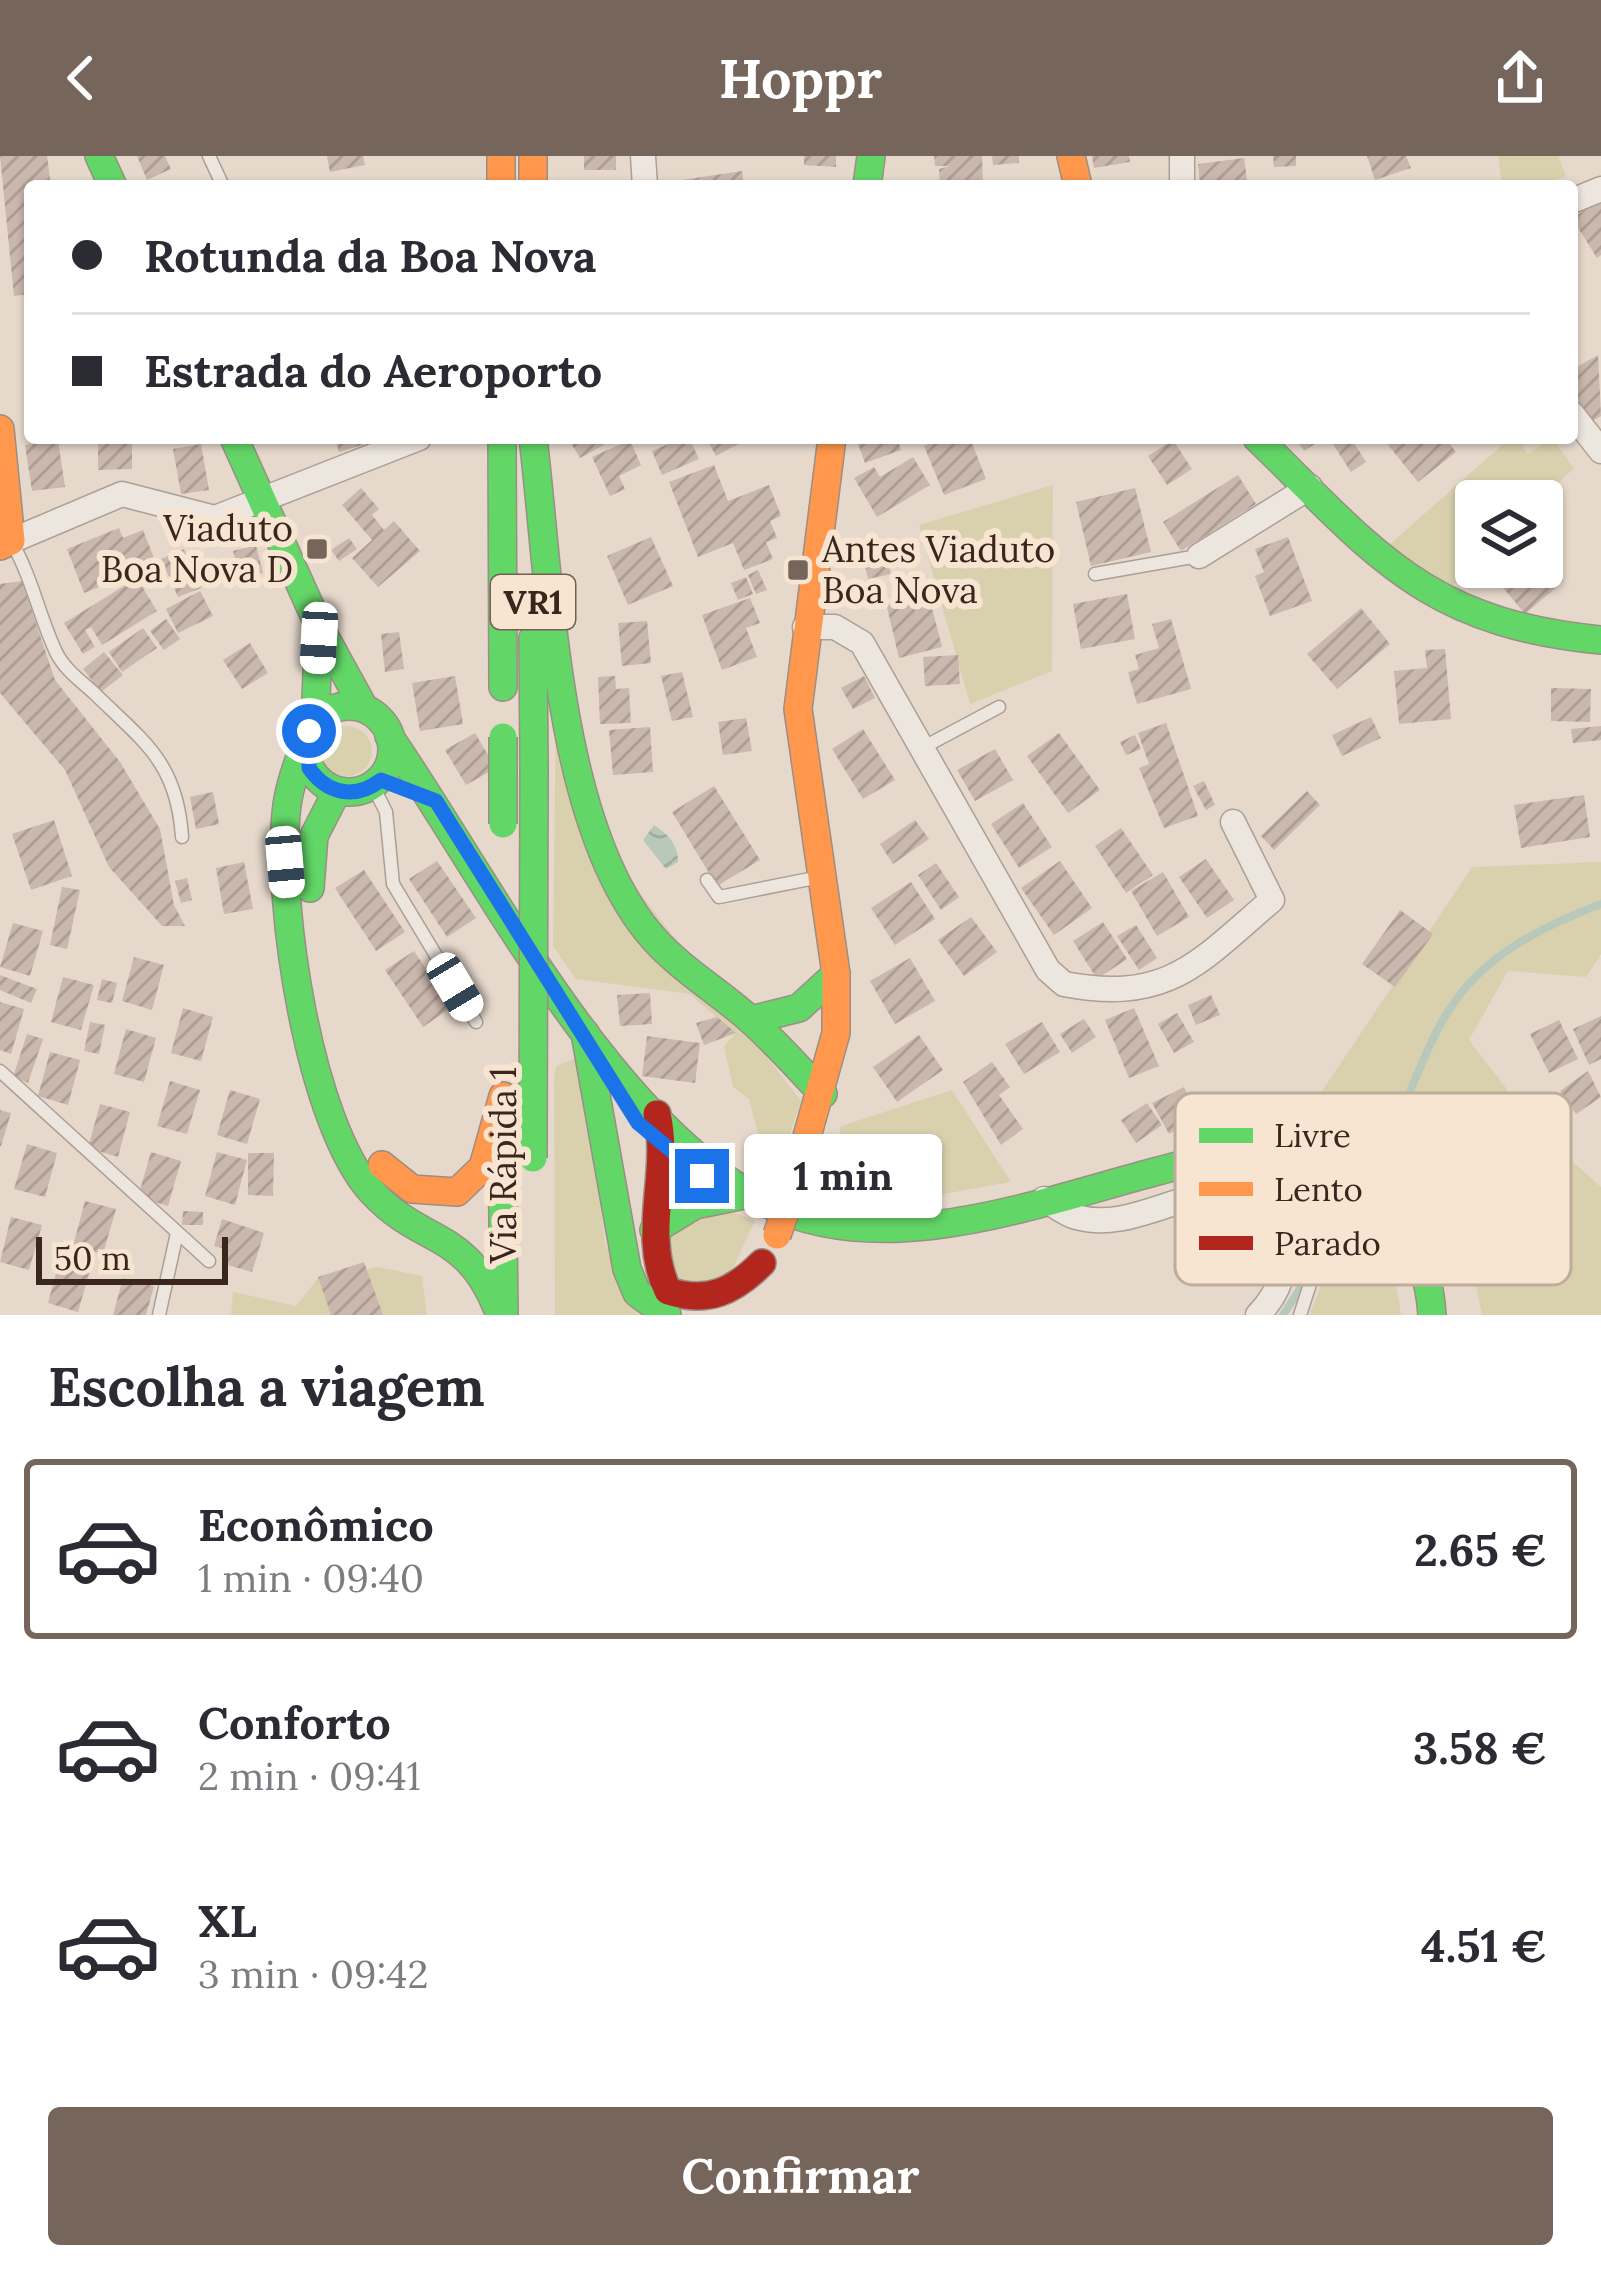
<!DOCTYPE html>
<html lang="pt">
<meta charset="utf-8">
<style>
:root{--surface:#fff;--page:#f7f7f7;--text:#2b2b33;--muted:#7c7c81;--line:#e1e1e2;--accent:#76655a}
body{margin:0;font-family:Lora,serif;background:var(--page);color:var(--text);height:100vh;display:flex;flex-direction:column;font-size:45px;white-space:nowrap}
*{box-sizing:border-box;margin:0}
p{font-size:39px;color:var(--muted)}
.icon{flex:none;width:66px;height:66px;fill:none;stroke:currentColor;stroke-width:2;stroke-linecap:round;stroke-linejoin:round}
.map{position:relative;height:1159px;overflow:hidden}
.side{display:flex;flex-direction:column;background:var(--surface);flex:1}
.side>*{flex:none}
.top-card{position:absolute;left:24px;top:24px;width:1554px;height:264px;border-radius:12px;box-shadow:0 3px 9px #0004;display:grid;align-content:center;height:264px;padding:0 48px;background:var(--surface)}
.fabs{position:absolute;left:1455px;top:324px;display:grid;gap:24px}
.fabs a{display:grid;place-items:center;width:108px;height:108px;border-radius:12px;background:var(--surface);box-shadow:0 3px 9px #0004;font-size:60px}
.scale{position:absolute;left:36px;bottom:30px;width:192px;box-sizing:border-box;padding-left:12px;border:6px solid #3a261d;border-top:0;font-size:33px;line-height:42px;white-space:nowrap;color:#3a261d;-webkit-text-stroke:9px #f7e5d2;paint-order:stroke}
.end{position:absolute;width:54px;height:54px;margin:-27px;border:15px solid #1a73e8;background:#fff;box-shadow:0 0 0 6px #fff}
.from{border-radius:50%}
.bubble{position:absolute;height:84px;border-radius:12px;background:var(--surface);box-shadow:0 3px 9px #0004;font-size:39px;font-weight:700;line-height:84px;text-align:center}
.car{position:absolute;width:36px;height:72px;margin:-36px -18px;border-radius:15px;box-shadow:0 0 9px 3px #0007;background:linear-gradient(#fff 24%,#345 0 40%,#fff 0 76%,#345 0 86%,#fff 0)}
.top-card b{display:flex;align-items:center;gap:42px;height:114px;font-size:45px}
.top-card b+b{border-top:3px solid var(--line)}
.top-card i{width:30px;height:30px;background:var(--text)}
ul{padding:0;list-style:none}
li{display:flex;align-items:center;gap:36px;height:180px;margin:0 24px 18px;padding:0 24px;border:6px solid transparent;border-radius:12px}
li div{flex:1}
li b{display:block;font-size:45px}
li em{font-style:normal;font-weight:700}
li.selected{border-color:var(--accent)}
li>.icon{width:108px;height:108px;stroke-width:1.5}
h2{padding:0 48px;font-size:54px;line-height:144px}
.cta{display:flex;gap:24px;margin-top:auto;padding:24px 48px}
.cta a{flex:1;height:138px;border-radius:12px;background:var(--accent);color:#fff;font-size:48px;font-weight:700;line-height:138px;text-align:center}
header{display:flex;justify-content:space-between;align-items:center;height:156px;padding:0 48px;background:var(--accent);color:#fff;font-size:54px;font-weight:700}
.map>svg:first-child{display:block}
</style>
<header><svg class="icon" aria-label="back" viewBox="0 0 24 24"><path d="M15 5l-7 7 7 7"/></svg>Hoppr<svg class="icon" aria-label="share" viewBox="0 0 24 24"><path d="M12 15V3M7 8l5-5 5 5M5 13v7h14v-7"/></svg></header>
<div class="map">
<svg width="1601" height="1159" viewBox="0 0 1601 1159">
<defs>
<pattern id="water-waves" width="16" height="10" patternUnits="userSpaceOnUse" patternTransform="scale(3)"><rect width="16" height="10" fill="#b8c9bb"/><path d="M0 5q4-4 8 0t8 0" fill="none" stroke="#9faca0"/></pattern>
<pattern id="building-hatch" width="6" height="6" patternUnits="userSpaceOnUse" patternTransform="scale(3)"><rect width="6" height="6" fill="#cab7ad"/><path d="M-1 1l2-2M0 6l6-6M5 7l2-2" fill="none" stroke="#ae9d94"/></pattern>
</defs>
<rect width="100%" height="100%" fill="#e6d9cc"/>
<g fill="#d9d1ae">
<path d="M1498 0H1558L1566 20 1538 30H1502Z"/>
<path d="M1510 282H1517L1528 298 1552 282 1574 312 1540 345H1476V408L1449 433 1389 389Z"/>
<path d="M1053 329 1052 515 970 548 919 369Z"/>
<path d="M556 548 575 653 801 945 779 1010 764 1001 749 943 733 931 724 890 735 878 690 838 576 823 553 790Z"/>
<circle cx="347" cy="595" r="25"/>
<path d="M1601 706V798L1586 821 1508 815 1469 884 1539 975 1601 1031V1159H1482C1459 1038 1419 1002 1306 959L1472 711Z"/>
<path d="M575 902 584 909 605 1087 639 1159H555L554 920 557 910Z"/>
<path d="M952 934 1011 1026 887 1048 827 1040 841 970Z"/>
<path d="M1252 1020C1344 1019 1390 1072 1401 1159H1309C1324 1126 1341 1082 1295 1070L1283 1038Z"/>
<path d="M730 1055 755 1065 730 1119 683 1132 664 1093 676 1071Z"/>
<path d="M378 1111 422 1120 427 1159H231L233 1136 296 1150 318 1122Z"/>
</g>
<path fill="url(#water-waves)" d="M654 669C668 678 678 688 678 706L666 713 643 684Z"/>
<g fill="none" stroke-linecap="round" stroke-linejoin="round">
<g stroke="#b8c9bb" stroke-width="8">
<path d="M1371 1022C1445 874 1428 814 1601 748"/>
<path d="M1283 1159 1364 1035"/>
</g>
</g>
<g fill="url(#building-hatch)">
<path d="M0 0H47L51 30H30V138L14 140Z"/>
<path d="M137 0H165L171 13 147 24Z"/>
<path d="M327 0H363L365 9 330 16Z"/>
<rect x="584" y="0" width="32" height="14"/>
<path d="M804 0H836V11L804 9Z"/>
<path d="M934 0H982L983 30H940L939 13 950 10H935Z"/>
<path d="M992 0H1019V7L993 9Z"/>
<path d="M1092 0H1129L1130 6 1094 12Z"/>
<path d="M1273 0H1296V10L1274 11Z"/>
<path d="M1367 0H1406L1411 12 1375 24Z"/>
<path d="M1244 2 1248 30H1200L1198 8Z"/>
<path d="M742 15 744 30H662V27Z"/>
<path d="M1601 44V99L1597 102 1572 62Z"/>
<path d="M1598 199 1601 260 1587 268 1572 243V214Z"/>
<path d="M98 282H132V313L98 314Z"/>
<path d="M335 282H367L368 287 339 296Z"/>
<path d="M568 282H616L580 302Z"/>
<path d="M682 282H689L699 303 662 319 652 295Z"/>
<path d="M706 282H737L740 287 716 300Z"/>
<path d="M856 282H897L901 294 865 307Z"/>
<path d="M945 282H970L986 323 944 339 924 290Z"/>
<path d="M1295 282H1324L1304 295Z"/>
<path d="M1329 282H1351L1366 306 1351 316Z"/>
<path d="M1397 282H1445L1456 296 1418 326 1388 289Z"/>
<path d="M58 284 65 331 32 335 25 289Z"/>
<path d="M630 284 641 309 619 320 625 333 610 340 592 301Z"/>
<path d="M1173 284 1192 313 1167 329 1148 300Z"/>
<path d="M201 288 209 334 181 338 173 293Z"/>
<path d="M913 301 930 329 877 361 854 322 874 311 880 321Z"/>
<path d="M714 309 728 345 769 329 781 360 770 365 777 382 766 386 773 403 744 414 733 387 698 401 669 326Z"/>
<path d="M1238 319 1256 348 1181 395 1163 366Z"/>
<path d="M361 332 379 353 372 359 384 374 394 365 420 395 378 431 352 402 372 384 342 349Z"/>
<path d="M1135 332 1151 396 1091 410 1076 346Z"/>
<path d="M119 372 123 382 143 374 161 420 153 424 148 412 84 437 67 393Z"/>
<path d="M1542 372 1560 394 1547 404 1564 425 1525 458 1486 411H1542Z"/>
<path d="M651 381 673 430 628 449 607 400Z"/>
<path d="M1288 381 1312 445 1270 460 1255 420 1264 416 1255 393Z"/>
<path d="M349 382 357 393 339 405 331 394Z"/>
<path d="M884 386 891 418 868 423 861 391Z"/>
<path d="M256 389 263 417 240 422 233 395Z"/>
<path d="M184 393 201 432 178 441 161 403Z"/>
<path d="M758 414 767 434 756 438 748 419Z"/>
<path d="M746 421 753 438 738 444 731 427Z"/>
<path d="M137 422 157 455 102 489 91 471 85 474 95 491 83 498 64 467Z"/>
<path d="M22 425 55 524 120 606 160 673 174 749 185 770H162L109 711 65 614 0 537V428Z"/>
<path d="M200 435 213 460 178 477 166 453Z"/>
<path d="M928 436 942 491 899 502 886 447Z"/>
<path d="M1127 438 1135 483 1081 493 1073 448Z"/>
<path d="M750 442 760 467 746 472 757 501 722 514 702 459Z"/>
<path d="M1361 452 1390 488 1337 533 1307 498Z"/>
<path d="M166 463 180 483 164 494 150 475Z"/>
<path d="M1171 463 1191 533 1137 548 1128 516 1139 513 1135 499 1159 492 1152 468Z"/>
<path d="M647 465 651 507 622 510 618 467Z"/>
<path d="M143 472 157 492 122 516 109 496Z"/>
<path d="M399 476 404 513 385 516 381 478Z"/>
<path d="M250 487 268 517 242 533 223 504Z"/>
<path d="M1445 493 1451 563 1399 568 1394 515 1427 512 1425 494Z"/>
<path d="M104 496 123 519 101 536 83 513Z"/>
<path d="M958 499 960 528 925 530 923 501Z"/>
<path d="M682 516 693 561 672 565 661 520Z"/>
<path d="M455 520 463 568 420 575 412 527Z"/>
<path d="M615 520 616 533 629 532 631 567 600 568 598 521Z"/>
<path d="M864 520 875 542 853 553 841 532Z"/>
<path d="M1551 532 1591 533 1590 566 1551 565Z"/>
<path d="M1371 561 1381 582 1342 600 1332 579Z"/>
<path d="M746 562 752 595 723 599 718 566Z"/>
<path d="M1166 567 1198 660 1164 672 1139 612 1149 608 1138 577Z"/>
<path d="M1601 570V584L1573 587 1571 573Z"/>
<path d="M650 571 653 616 613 619 609 574Z"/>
<path d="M863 573 895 624 863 643 832 593Z"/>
<path d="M475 577 496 612 466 629 445 594Z"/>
<path d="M1059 577 1100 634 1068 657 1027 600Z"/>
<path d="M1135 579 1141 593 1126 599 1120 586Z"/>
<path d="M995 593 1013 624 975 645 957 614Z"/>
<path d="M1204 625 1215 649 1206 654 1193 630Z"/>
<path d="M714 630 760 704 717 730 672 656Z"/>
<path d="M1307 635 1320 649 1274 694 1261 680Z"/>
<path d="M213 636 219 668 196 673 190 641Z"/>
<path d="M1584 639 1590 681 1521 692 1514 649Z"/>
<path d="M1023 647 1052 691 1019 712 991 668Z"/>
<path d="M54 664 72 720 31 734 12 678Z"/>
<path d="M915 664 929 683 893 708 880 688Z"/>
<path d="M1121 672 1153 719 1126 737 1095 690Z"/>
<path d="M1206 703 1234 744 1207 762 1179 721Z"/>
<path d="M437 705 476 762 447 781 409 723Z"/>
<path d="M1060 705 1092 752 1054 779 1021 732Z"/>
<path d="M244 706 253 753 224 758 216 712Z"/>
<path d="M936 707 959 741 941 754 918 719Z"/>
<path d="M364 714 405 776 376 795 335 732Z"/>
<path d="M1163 716 1189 761 1157 780 1131 735Z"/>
<path d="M187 722 192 744 181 747 175 725Z"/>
<path d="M911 726 935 763 895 789 871 752Z"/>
<path d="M62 731 80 734 67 793 50 789Z"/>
<path d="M1400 754 1433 778 1395 831 1362 808Z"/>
<path d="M971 761 997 796 964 820 938 784Z"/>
<path d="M1103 766 1127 803 1097 823 1073 785Z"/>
<path d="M13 767 43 775 30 820 0 811Z"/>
<path d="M1136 769 1157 802 1139 814 1117 780Z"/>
<path d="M414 795 452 851 423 871 385 814Z"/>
<path d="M134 801 164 809 152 854 122 845Z"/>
<path d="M910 802 935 845 895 868 870 825Z"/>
<path d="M0 819 37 833 31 847 0 834Z"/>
<path d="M63 821 94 829 81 874 51 866Z"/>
<path d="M102 823 117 827 112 847 97 844Z"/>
<path d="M650 837 652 868 620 870 617 839Z"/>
<path d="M1211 839 1220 859 1196 869 1188 849Z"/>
<path d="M0 846 24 853 11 898 0 894Z"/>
<path d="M183 852 213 861 201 905 171 897Z"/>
<path d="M1134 852 1159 910 1129 922 1105 864Z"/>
<path d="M1177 857 1194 886 1174 897 1158 868Z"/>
<path d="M1601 860V903L1589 909 1573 873Z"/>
<path d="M717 861 736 877 704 889 696 867Z"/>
<path d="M1084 863 1096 881 1072 897 1060 878Z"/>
<path d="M1559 864 1578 903 1549 917 1530 878Z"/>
<path d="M90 866 105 869 99 898 84 895Z"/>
<path d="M1042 866 1060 896 1024 918 1005 888Z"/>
<path d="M126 873 156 882 144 926 114 918Z"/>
<path d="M27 878 43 883 28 927 13 921Z"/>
<path d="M919 879 943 914 897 946 873 911Z"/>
<path d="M647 880 700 887 695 927 642 920Z"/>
<path d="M50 896 80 904 68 949 38 940Z"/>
<path d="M992 906 1010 931 999 939 1023 973 1001 989 963 926Z"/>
<path d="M1588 915 1601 941 1576 958 1560 935Z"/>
<path d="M170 925 200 934 187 978 157 970Z"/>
<path d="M1184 931 1193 951 1180 957 1186 969 1169 978 1152 947Z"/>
<path d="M230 934 260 943 247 988 217 979Z"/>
<path d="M1147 947 1162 969 1136 987 1121 964Z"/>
<path d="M100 948 130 956 118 1001 88 992Z"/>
<path d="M0 954 11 957 1 990H0Z"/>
<path d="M27 988 57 997 45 1041 14 1033Z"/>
<path d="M151 996 181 1005 168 1050 138 1041Z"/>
<path d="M217 996 247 1004 235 1049 205 1040Z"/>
<path d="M248 997H274L273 1040 248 1039Z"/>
<path d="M85 1045 116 1053 103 1098 73 1090Z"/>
<path d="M183 1055 203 1056V1069H182Z"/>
<path d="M11 1061 42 1069 29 1114 0 1106Z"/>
<path d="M222 1063 264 1077 252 1116 224 1108 228 1094 214 1090Z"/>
<path d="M60 1102 91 1111 78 1156 48 1147Z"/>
<path d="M364 1106 383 1159H331L318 1121Z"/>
<path d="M123 1122 154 1130 146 1159H113Z"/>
</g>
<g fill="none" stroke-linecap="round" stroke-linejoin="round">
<g stroke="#ab9f96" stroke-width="15">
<g id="lane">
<path d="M209 0 223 30"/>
<path d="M11 385C32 421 39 460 56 496 64 513 81 525 94 537 144 586 177 606 182 681"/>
<path d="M1095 418 1198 400"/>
<path d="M920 593 999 551"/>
<path d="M373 630 386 656 393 728 476 866"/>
<path d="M707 724 719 741 820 721"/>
<path d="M0 915 209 1105"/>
<path d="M1285 1080 1303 1096 1313 1119 1300 1159"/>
<path d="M159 1159 177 1077"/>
</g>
</g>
<g stroke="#ab9f96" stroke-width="27">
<g id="street">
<path d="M643 0 645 30"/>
<path d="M1182 0V30"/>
<path d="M1572 45 1601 33"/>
<path d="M1572 258 1601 295"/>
<path d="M11 385 122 338 215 362 419 282"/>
<path d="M1199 400 1310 331"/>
<path d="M805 471H835L862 487 1048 814 1064 828C1169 848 1199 806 1272 744L1233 666"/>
<path d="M1044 1043C1054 1049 1065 1058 1076 1061 1145 1080 1202 1008 1274 1052 1289 1092 1290 1126 1258 1159"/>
</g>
</g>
<g stroke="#9b8e85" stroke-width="30">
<g id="fast">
<path d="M99 0 113 30"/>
<path d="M867 30 871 0"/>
<path d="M234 282 319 470 364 552"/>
<path d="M502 282 503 531"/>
<path d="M533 282C551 428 555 672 654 783 680 812 716 834 746 860 773 883 798 912 823 938"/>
<path d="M1257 282C1376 398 1425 467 1601 484"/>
<path d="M533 482 534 611"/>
<circle cx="349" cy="593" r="43"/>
<path d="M315 565 319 470"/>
<path d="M389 580C486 721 612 972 768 1048 886 1106 1040 1046 1158 1015 1194 1006 1235 991 1273 993 1364 997 1427 1072 1432 1159"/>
<path d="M305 587C297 610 288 633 286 658 277 750 309 967 372 1036 424 1092 467 1071 500 1159"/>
<path d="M310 732 314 680 337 635"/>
<path d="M751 864 799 852 836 818"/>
<path d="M585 877 627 1113 637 1137 667 1159"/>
<path d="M502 976 504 1156"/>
<path d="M654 1074 695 1049 749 1038"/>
</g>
</g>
<g stroke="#9b8e85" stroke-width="30">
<g id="slow">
<path d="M501 0V30"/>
<path d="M533 0V30"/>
<path d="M1071 0 1078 30"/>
<path d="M0 273 11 385 0 390"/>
<path d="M382 1009 412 1033 457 1036 483 1011 503 940"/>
<path d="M789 1045 836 877V818L798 553 832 282"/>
</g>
</g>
<g stroke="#9b8e85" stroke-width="30">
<path id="jam" d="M657 958C671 1019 640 1077 668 1135 708 1148 734 1135 762 1107"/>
</g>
<use href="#lane" stroke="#ede6df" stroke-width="12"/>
<use href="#street" stroke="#ede6df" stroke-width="24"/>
<use href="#fast" stroke="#63d668" stroke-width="27"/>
<use href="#slow" stroke="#ff974d" stroke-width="27"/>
<use href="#jam" stroke="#b3261e" stroke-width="27"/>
<g stroke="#9b8e85" stroke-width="30" stroke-linecap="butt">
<g id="fast-bridge">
<path d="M503 581V668"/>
<path d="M533 1002 534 611"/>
</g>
</g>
<g stroke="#9b8e85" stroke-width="30" stroke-linecap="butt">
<path id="slow-bridge" d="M777 1079 789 1045"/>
</g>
<use href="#fast-bridge" stroke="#63d668" stroke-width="27"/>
<use href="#slow-bridge" stroke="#ff974d" stroke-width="27"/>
</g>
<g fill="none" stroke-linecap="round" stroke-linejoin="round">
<path stroke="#1a73e8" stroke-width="15" d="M309 575V612C327 638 355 644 381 624L436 645 638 967 702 1020"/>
</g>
<g fill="#76655a" stroke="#f7e5d2" stroke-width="4.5">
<rect x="305" y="381" width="24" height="24" rx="6"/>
<rect x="786" y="402" width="24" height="24" rx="6"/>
</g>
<g text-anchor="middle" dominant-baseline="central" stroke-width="12" stroke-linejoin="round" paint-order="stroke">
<rect fill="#f7e5d2" stroke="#735f53" stroke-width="3" x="491" y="419" width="84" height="54" rx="9"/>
<g font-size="33" font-weight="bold" fill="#3a261d">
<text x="533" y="446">VR1</text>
</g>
<g font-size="36" fill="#3a261d" stroke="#f7e5d2" text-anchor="end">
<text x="293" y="372">Viaduto<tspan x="293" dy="41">Boa Nova D</tspan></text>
<text x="822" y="393" text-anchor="start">Antes Viaduto<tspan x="822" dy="41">Boa Nova</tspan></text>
</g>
<g font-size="36" fill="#3a261d" stroke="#f7e5d2">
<text transform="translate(503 1009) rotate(-90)">Via Rápida 1</text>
</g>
</g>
<rect x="1175" y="937" width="396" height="192" rx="18" fill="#f7e5d2" stroke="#beac9c" stroke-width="3"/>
<rect x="1199" y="972" width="54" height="15" fill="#63d668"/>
<rect x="1199" y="1026" width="54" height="14" fill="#ff974d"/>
<rect x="1199" y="1080" width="54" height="14" fill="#b3261e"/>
<g font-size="33" fill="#3a261d">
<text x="1274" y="991">Livre</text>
<text x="1274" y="1045">Lento</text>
<text x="1274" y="1099">Parado</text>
</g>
</svg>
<div class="fabs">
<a><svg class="icon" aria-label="layers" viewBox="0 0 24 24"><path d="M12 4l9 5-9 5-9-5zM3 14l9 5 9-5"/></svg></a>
</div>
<div class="scale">50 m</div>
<i class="end from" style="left:309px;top:575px"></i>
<i class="end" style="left:702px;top:1020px"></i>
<div class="bubble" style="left:744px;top:978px;width:198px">1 min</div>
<i class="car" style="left:319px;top:482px;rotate:183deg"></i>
<i class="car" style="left:285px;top:706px;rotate:175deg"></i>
<i class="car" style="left:455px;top:831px;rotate:149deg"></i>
<div class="top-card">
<b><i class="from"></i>Rotunda da Boa Nova</b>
<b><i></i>Estrada do Aeroporto</b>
</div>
</div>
<section class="side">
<h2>Escolha a viagem</h2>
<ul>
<li class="selected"><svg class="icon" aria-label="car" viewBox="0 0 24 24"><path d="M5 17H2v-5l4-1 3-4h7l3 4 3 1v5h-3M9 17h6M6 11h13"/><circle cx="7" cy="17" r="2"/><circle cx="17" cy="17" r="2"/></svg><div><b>Econômico</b><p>1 min · 09:40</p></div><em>2.65 €</em></li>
<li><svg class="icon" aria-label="car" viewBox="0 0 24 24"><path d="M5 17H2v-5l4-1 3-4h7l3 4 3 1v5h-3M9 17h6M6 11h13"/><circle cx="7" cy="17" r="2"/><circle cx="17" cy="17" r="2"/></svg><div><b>Conforto</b><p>2 min · 09:41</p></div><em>3.58 €</em></li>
<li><svg class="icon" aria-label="car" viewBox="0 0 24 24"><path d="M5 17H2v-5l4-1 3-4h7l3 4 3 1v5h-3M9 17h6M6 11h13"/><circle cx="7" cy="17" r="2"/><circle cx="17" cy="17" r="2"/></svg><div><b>XL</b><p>3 min · 09:42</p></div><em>4.51 €</em></li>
</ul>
<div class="cta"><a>Confirmar</a></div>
</section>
